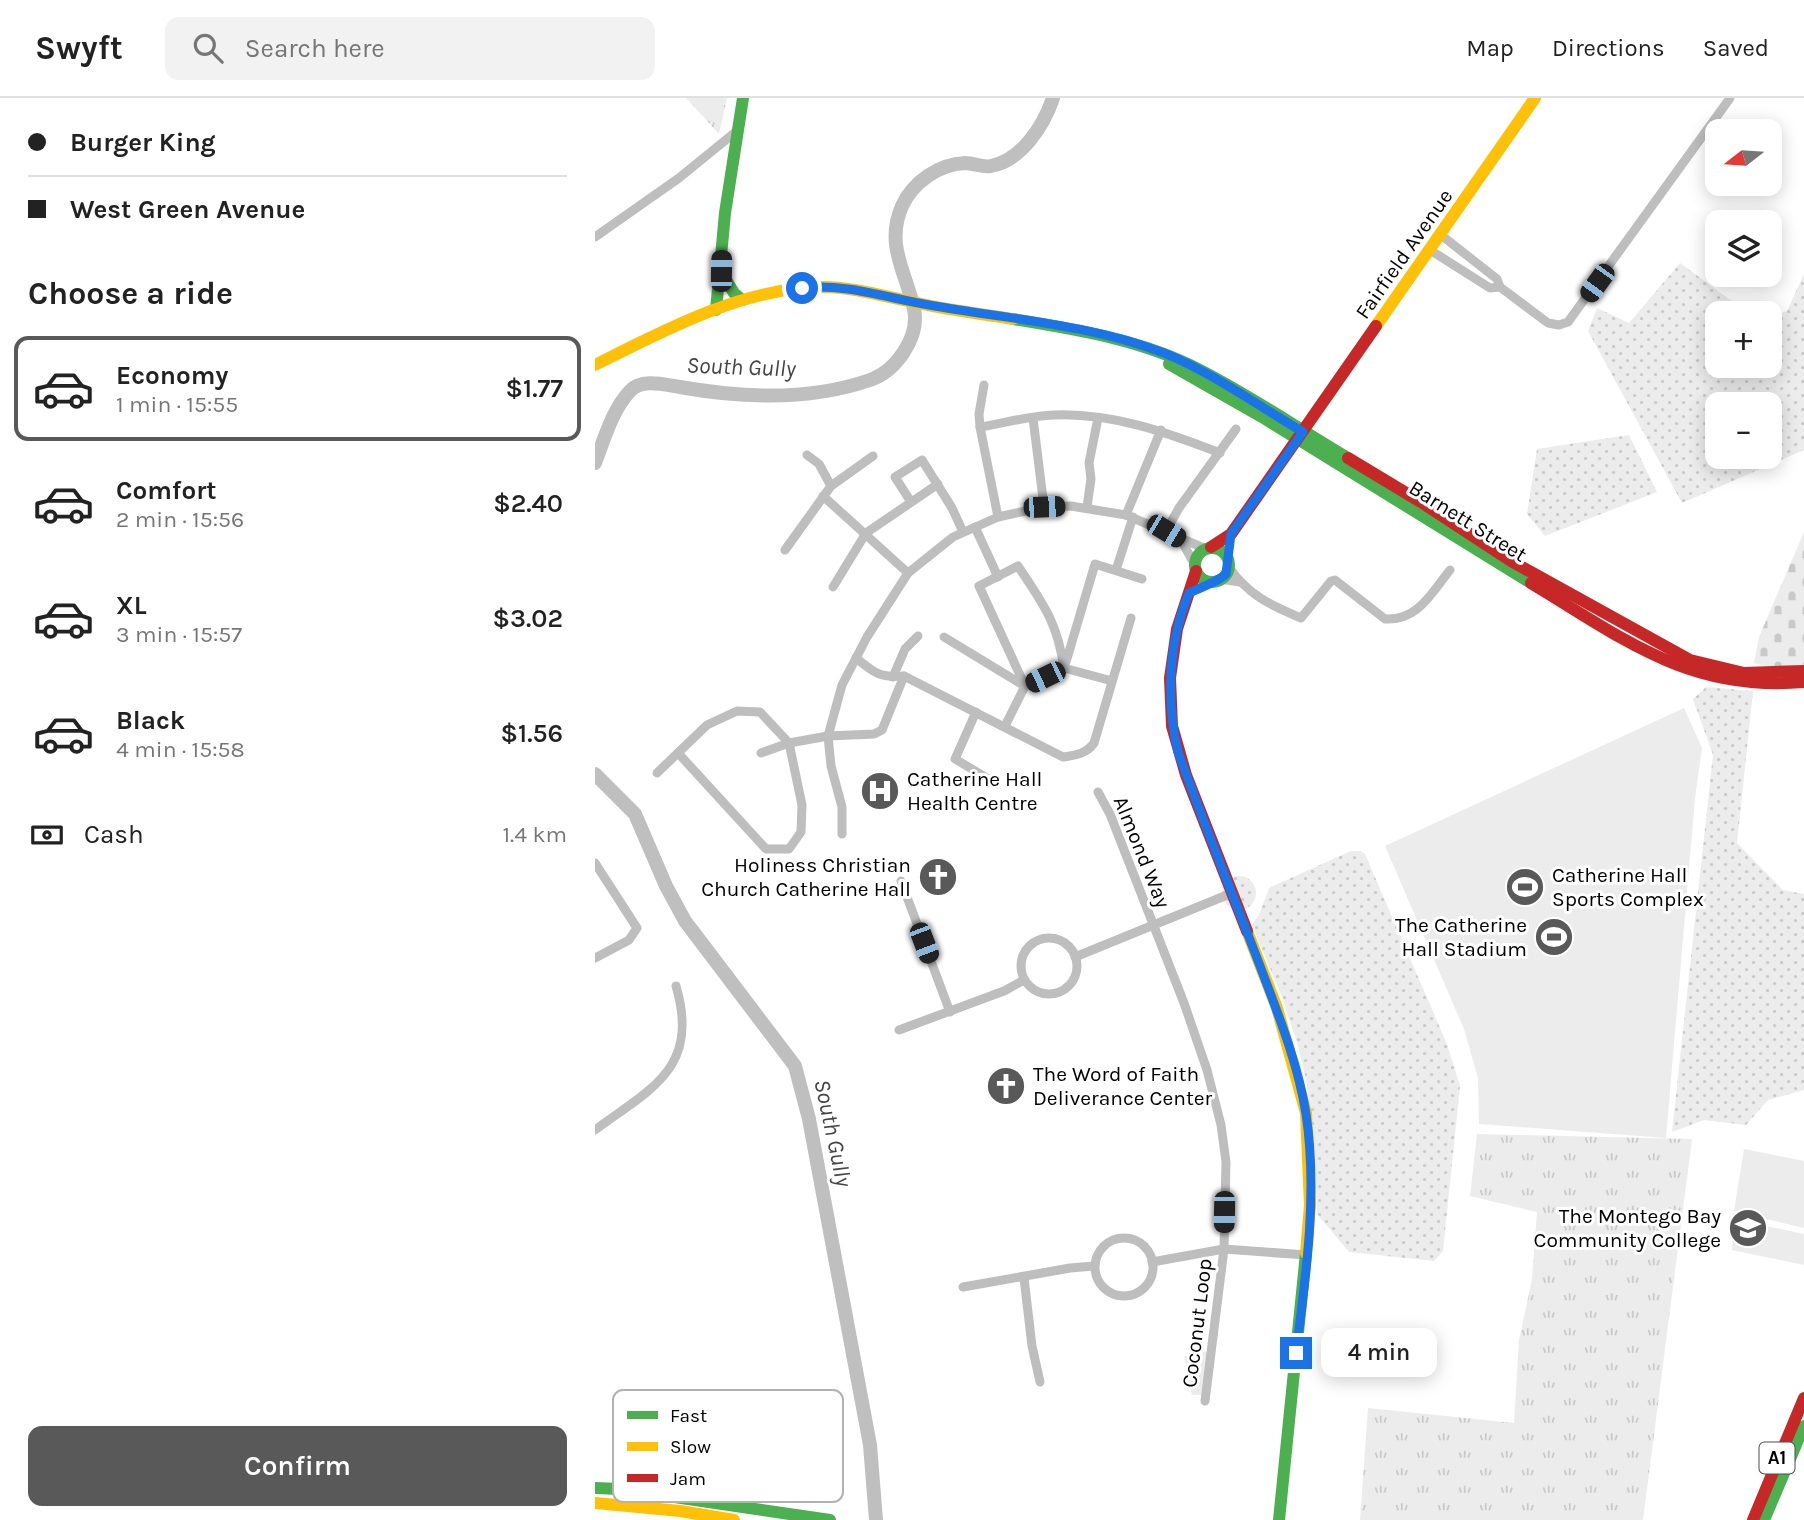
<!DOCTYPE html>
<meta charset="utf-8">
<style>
:root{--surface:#fff;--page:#f2f2f2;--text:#222;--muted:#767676;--line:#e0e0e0;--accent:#595959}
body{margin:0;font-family:Karla,sans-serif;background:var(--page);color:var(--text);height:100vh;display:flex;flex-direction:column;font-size:26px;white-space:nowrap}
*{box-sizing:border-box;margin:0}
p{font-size:23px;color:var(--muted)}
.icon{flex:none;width:38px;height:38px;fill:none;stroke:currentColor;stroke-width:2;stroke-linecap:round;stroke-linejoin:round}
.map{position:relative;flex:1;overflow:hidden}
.sheet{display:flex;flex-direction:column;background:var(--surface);width:595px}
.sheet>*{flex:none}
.banner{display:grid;align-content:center;height:154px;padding:0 28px;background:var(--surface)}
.needle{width:46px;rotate:253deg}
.tools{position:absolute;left:1110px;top:21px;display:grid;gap:14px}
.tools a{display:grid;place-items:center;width:77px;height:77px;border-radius:14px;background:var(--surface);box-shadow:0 4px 18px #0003;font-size:35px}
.end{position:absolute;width:32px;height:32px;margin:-16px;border:9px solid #1a73e8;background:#fff;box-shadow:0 0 0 4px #fff}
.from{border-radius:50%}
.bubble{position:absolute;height:49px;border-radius:14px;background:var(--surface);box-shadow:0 4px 18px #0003;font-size:23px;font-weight:600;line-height:49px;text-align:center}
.car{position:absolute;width:21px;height:42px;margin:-21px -10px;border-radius:9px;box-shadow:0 0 5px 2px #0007;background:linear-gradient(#222 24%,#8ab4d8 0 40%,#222 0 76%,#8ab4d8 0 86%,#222 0)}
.banner b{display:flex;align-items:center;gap:24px;height:66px;font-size:26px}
.banner b+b{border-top:2px solid var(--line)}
.banner i{width:18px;height:18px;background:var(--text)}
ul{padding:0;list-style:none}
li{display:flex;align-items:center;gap:21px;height:105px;margin:0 14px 10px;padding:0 14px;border:4px solid transparent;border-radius:14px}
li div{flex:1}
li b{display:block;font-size:26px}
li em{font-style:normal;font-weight:600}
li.on{border-color:var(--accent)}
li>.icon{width:63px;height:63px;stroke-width:1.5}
h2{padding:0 28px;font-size:32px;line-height:84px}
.pay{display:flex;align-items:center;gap:18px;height:77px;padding:0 28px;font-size:26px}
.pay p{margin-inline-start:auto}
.action{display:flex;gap:14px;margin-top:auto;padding:14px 28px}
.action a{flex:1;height:80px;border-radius:14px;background:var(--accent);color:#fff;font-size:28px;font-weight:600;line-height:80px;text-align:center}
header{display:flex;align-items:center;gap:42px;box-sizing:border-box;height:98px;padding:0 35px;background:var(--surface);border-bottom:2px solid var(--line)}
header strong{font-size:33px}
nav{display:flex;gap:38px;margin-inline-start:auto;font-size:24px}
.search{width:490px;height:63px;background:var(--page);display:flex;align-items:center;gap:18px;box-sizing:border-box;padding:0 24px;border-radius:14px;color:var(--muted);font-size:26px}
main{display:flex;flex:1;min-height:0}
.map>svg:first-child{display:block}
</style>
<header>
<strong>Swyft</strong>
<div class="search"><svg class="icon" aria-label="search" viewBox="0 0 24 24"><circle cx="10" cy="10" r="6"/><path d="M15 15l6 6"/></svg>Search here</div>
<nav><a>Map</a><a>Directions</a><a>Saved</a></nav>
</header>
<main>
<section class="sheet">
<div class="banner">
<b><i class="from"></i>Burger King</b>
<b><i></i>West Green Avenue</b>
</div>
<h2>Choose a ride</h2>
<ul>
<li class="on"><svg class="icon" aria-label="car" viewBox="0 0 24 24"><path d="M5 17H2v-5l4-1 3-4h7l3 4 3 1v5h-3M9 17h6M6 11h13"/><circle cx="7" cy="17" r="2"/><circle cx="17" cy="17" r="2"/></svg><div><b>Economy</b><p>1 min · 15:55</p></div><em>$1.77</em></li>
<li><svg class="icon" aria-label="car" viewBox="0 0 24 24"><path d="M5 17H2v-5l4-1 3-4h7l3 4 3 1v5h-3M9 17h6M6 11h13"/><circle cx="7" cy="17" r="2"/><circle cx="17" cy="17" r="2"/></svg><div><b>Comfort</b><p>2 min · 15:56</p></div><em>$2.40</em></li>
<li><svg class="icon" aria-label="car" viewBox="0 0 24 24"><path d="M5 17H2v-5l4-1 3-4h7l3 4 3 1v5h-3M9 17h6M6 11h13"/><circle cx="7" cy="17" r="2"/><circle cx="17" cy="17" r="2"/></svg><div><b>XL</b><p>3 min · 15:57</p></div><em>$3.02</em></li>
<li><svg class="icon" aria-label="car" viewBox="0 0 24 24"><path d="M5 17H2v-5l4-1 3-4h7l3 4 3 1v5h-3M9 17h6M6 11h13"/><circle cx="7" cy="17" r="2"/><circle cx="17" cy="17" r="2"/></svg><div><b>Black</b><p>4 min · 15:58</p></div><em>$1.56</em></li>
</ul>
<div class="pay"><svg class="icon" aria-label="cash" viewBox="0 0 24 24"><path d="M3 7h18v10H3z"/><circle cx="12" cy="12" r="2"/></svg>Cash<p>1.4 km</p></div>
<div class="action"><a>Confirm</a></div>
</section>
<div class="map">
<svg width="1209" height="1422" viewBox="0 0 1209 1422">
<defs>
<pattern id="grass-dots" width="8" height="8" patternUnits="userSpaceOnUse" patternTransform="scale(1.75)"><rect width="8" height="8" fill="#ececec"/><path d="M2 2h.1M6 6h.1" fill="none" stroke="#c9c9c9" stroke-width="1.8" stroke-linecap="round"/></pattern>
<pattern id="cemetery-stones" width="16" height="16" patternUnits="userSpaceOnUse" patternTransform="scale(1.75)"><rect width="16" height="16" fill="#ececec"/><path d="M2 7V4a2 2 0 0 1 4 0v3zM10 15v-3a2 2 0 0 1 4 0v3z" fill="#c9c9c9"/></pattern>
<pattern id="park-tufts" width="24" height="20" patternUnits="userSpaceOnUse" patternTransform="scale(1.75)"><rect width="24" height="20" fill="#ececec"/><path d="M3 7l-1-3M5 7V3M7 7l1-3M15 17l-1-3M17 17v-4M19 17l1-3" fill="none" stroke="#c9c9c9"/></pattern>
</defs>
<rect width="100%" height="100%" fill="#fff"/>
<g fill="url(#grass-dots)" fill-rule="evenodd">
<path d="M1085 165 1153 215H1122V268H1174V218L1192 213 1209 176V352L1087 405 993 233 1002 210 1034 225ZM1122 306H1174V359H1122Z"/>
<path d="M1034 337 1062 394 950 438 932 416 942 351Z"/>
<path d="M1111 589 1158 593 1142 745 1188 792 1209 796V992L1173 1002 1151 1027 1109 1022 1077 1034 1118 657 1098 601Z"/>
<path d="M756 753H765L770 756 852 946 865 988 848 1153 839 1163 754 1154 722 1116 720 1053 711 982 703 948 687 899 657 827 664 817 674 790Z"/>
<circle cx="644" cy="795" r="17"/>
</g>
<path fill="url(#cemetery-stones)" d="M1209 434V573L1194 575 1159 565 1164 539Z"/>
<g fill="url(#park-tufts)">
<path d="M91 0H132L124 36Z"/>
<path d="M882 1036 1097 1041 1048 1422H765L773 1310 919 1325 924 1242 937 1181 942 1114 875 1098Z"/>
<path d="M614 1253 608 1297H597L589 1258Z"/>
</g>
<g fill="#ececec">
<path d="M1089 610 1107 650 1100 700 1071 1040 884 1026 883 980 869 931 790 748Z"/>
<path d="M1149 1051 1209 1063V1130L1139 1113Z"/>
<path d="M1138 1121 1209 1136V1167L1137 1152Z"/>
</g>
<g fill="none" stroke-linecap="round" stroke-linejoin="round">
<g stroke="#bfbfbf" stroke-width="14">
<path d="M0 365C9 342 17 312 35 293 47 280 70 287 85 289 147 300 215 303 275 282 301 273 325 239 319 211 311 174 290 147 307 108 318 84 344 66 370 65 379 65 388 70 396 68 427 62 449 27 458 0"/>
<path d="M0 676 40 716 71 788 90 823 200 968 214 1021 275 1347 281 1422"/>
</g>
<g stroke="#bebebe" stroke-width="9">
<path d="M846 137 902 181 905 189 953 225 964 227 973 224 1135 0"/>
<path d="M0 139 84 80 143 32"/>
<path d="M835 152 895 190 905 189"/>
<path d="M389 287 384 316 385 329 403 419"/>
<path d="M438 320 449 409"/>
<path d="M385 329C409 325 434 318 459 317 518 315 571 334 625 355"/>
<path d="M212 357 224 366 236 388"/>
<path d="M228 398 313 475"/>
<path d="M316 404 300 379 327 362 357 410 368 434"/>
<path d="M492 409 496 381 494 365 503 320"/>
<path d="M531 417 566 332"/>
<path d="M380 429 403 479"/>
<path d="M571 433 584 410 641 331"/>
<path d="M586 442 600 467"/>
<path d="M190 452 236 388 278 358"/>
<path d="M633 468C653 497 675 507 706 520L736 483 740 482 790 521C823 523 837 494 855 472"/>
<path d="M521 472 538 419"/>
<path d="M625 481 645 484"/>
<path d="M238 489 271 435 343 386"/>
<path d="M349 539 428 587"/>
<path d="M261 560C279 575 285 580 309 578L468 659C481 657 491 656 499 645L536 520"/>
<path d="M471 564 500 466 547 481"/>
<path d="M298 579 310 551 323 538"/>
<path d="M430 588 384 488 423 468C448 506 462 523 469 570"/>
<path d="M381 614 360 661 402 686"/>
<path d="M410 628 430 588 469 570 517 583"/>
<path d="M83 655 171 751H194L206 734 207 707 194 645 233 638 279 636 287 632 309 578"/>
<path d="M62 675 112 627 142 613 165 614 194 645 166 655"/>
<path d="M503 694 515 716 589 905 612 972 626 1027 631 1064 629 1151 610 1303"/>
<path d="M247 736V709L236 668 233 638 247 587 272 539 313 475 358 439 403 419 449 409 476 408 531 417 611 451"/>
<path d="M0 765 42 830 34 842 0 860"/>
<path d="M306 783 355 914"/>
<circle cx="454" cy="868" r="28"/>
<path d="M480 859 637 795"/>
<path d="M304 932 409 893 429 882"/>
<path d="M0 1032C57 990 105 970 81 888"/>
<circle cx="529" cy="1169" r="29"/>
<path d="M557 1164 629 1151 711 1157"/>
<path d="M429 1180 437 1248 445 1284"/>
<path d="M368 1189 475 1170 499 1168"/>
</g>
<g stroke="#4caf50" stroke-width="12">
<path d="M126 174 139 195 147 202"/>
<path d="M121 212 130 115 148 0"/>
<path d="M418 221C480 231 548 242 605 272 656 298 704 331 753 360"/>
<path d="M574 266 667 319 936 485"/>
<circle cx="617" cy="467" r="17"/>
<path d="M0 1390 25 1391 235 1422"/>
<path d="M684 1422 711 1155"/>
<path d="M1169 1422 1209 1328"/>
</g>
<g stroke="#ffc107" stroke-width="12">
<path d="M781 228 940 0"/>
<path d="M0 267C67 233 150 189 227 189 259 189 291 199 322 205 354 212 386 216 418 221"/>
<path d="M652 833 682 910 711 1015 715 1107 711 1155"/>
<path d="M0 1405 85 1413 139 1422"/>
</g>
<g stroke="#c62828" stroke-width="12">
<path d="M753 360 826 404 916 463 1095 562 1149 575 1209 573"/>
<path d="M616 449 636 436 781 228"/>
<path d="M601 473 582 531 575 580 577 628 591 677 652 833"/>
<path d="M936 485C1029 541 1094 594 1209 584"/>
<path d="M1158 1422 1209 1300"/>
</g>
</g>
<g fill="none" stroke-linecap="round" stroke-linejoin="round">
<path stroke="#1a73e8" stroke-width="9" d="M207 190C250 185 292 200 334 207 412 221 494 226 569 255 618 275 662 307 708 334L636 436 631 476C624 483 605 490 594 495 573 545 571 602 583 654 609 726 638 797 665 868 683 916 703 965 711 1016 723 1094 711 1178 701 1255"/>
</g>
<defs>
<g id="hospital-disc" transform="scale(2.0125)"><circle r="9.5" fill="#595959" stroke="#fff"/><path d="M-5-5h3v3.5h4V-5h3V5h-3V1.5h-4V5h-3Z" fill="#fff"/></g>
<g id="church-disc" transform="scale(2.0125)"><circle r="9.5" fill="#595959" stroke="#fff"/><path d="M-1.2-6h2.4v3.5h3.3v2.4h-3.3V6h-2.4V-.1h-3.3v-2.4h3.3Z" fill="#fff"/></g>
<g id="stadium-disc" transform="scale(2.0125)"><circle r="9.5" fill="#595959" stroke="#fff"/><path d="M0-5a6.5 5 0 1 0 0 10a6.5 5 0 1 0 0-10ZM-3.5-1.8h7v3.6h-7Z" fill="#fff"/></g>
<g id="university-disc" transform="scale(2.0125)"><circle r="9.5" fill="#595959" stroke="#fff"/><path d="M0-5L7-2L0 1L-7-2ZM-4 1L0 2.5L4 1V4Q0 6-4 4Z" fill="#fff"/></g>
</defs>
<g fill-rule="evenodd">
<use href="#hospital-disc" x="285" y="693"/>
<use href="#church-disc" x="343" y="779"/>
<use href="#stadium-disc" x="930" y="789"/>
<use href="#stadium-disc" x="959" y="839"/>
<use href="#church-disc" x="411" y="988"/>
<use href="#university-disc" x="1153" y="1130"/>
</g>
<g text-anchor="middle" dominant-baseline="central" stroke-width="6" stroke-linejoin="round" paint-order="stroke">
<rect fill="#fff" stroke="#4c4c4c" stroke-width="2" x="1164.5" y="1344.5" width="35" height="31" rx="5"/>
<g font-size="19" font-weight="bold" fill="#000">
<text x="1182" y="1360">A1</text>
</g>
<g font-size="21" fill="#000" stroke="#fff">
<text transform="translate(809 156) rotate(-55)">Fairfield Avenue</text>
<text transform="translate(873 423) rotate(32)">Barnett Street</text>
<text transform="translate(547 754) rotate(68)">Almond Way</text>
<text transform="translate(602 1225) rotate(-83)">Coconut Loop</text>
</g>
<g font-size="21" fill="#000" stroke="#fff" text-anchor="start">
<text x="312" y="681">Catherine Hall<tspan x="312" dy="24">Health Centre</tspan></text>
<text x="316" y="767" text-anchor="end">Holiness Christian<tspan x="316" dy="24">Church Catherine Hall</tspan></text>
<text x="957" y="777">Catherine Hall<tspan x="957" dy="24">Sports Complex</tspan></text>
<text x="932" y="827" text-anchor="end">The Catherine<tspan x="932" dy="24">Hall Stadium</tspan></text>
<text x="438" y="976">The Word of Faith<tspan x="438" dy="24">Deliverance Center</tspan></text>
<text x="1126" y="1118" text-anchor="end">The Montego Bay<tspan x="1126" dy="24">Community College</tspan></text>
</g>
<g font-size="23" font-style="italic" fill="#444" stroke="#fff">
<text transform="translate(146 269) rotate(2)">South Gully</text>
<text transform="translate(238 1035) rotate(78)">South Gully</text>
</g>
</g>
<rect x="18" y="1292" width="230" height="112" rx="10" fill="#fff" stroke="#b2b2b2" stroke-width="2"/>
<rect x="32" y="1313" width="31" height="8" fill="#4caf50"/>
<rect x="32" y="1344" width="31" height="9" fill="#ffc107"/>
<rect x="32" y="1376" width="31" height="8" fill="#c62828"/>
<g font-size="19" fill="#000">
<text x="75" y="1324">Fast</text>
<text x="75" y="1355">Slow</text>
<text x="75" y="1387">Jam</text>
</g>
</svg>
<div class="tools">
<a><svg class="needle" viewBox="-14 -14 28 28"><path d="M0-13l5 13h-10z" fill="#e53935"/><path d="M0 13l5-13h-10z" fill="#767676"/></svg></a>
<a><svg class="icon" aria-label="layers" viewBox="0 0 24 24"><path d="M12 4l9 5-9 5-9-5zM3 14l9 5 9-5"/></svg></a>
<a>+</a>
<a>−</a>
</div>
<i class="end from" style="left:207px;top:190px"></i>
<i class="end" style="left:701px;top:1255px"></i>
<div class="bubble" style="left:726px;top:1230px;width:116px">4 min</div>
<i class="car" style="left:126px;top:173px;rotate:1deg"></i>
<i class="car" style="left:1002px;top:185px;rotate:216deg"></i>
<i class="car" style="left:449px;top:409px;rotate:88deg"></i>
<i class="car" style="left:571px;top:433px;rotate:121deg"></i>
<i class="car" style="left:450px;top:579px;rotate:244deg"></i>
<i class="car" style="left:329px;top:845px;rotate:159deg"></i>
<i class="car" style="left:629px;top:1114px;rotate:181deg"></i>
</div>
</main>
